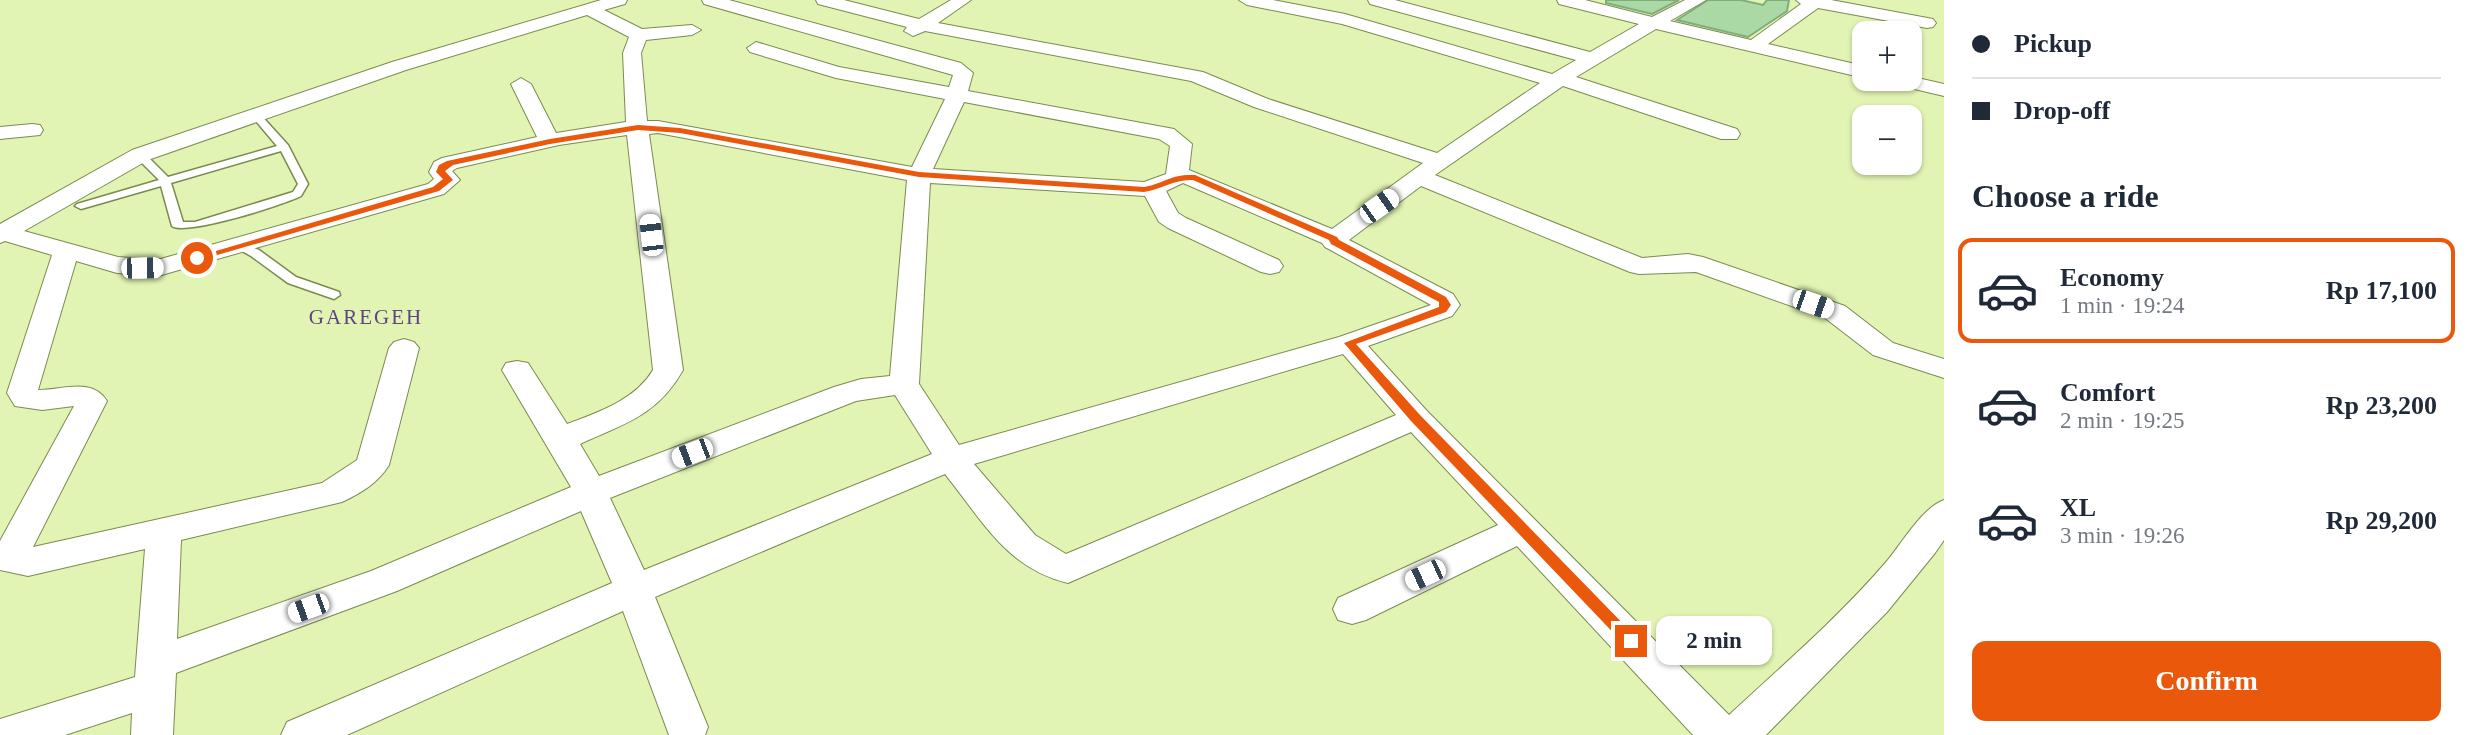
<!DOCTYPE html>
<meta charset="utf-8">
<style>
:root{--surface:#fff;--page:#f2f2f3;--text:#1f2937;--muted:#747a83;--line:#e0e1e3;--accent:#ea580c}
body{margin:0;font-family:Georgia,serif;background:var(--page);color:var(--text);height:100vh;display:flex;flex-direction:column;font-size:26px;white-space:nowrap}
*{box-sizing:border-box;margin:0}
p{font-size:23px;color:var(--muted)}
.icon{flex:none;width:38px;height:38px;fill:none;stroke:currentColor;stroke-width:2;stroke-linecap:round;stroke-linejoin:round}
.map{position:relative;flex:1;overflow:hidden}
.side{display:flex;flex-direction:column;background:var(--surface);width:525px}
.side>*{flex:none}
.guide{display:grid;align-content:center;height:154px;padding:0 28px;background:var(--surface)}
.controls{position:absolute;left:1852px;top:21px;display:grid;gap:14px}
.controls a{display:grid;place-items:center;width:70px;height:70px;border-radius:14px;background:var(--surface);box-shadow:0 2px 5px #0004;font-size:35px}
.end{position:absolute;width:32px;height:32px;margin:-16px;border:9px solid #ea580c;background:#fff;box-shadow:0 0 0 4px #fff}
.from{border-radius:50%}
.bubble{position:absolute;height:49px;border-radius:14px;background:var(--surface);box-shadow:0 2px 5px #0004;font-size:23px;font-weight:700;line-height:49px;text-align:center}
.car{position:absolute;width:21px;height:42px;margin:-21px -10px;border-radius:9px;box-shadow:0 0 5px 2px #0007;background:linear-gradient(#fff 24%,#345 0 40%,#fff 0 76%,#345 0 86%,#fff 0)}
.guide b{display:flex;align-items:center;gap:24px;height:66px;font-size:26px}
.guide b+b{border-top:2px solid var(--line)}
.guide i{width:18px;height:18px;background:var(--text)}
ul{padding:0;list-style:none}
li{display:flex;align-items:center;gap:21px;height:105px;margin:0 14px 10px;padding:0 14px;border:4px solid transparent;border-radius:14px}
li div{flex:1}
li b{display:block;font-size:26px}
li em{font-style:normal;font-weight:700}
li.current{border-color:var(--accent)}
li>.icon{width:63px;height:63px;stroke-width:1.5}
h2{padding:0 28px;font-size:32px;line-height:84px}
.button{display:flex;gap:14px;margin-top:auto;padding:14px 28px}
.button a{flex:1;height:80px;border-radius:14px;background:var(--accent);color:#fff;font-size:28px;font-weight:700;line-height:80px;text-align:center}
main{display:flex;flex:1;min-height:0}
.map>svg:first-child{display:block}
</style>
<main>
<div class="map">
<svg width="1944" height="735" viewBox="0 0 1944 735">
<rect width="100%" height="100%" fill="#e1f4b3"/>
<g fill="#abd9a5" stroke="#81ad7a" stroke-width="2">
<path d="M1606 0H1679L1652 14 1606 3Z"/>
<path d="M1708 0H1741L1763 5 1767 0H1789L1787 11 1748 37 1677 20Z"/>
</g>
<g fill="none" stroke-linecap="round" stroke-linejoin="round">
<g stroke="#7b8b4f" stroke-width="3">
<g id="service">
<path d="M255 111 258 112 288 145 308 184 301 196C283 205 186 236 172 226L161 186 81 209 75 206 77 204 159 180 136 157V153H144L168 177 277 146 250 114ZM281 151 298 184 293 192 195 222H183L171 183Z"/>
<path d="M239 242 259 250 296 277 339 292 340 295 334 299 288 283 251 256 233 246 235 243Z"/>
</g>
</g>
<g stroke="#7b8b4f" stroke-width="2">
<g id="minor">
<path d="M601 0H627L625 4 604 10 642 29 692 25 701 30 692 35 646 40 641 53 647 121H658L912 167 945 99 836 78 750 52 747 48 756 42 839 67 949 87 953 75 704 4 702 0H729L961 63 973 73 968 91 1174 129 1192 144 1189 170 1332 229 1423 163 1254 107 1191 81 925 31 913 36 904 31 907 27 818 4 816 0H844L919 19 951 0H971L938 23 1203 72 1268 99 1437 153 1540 83 1342 24 1247 5 1239 0H1273L1345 14 1552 74 1576 60 1370 4 1368 0H1395L1590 52 1639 24 1559 4 1557 0H1585L1652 17 1685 0H1706L1670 21 1751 40 1801 4 1796 0H1831L1933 19 1936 23 1933 27 1927 28 1818 8 1768 44 1864 66V78L1656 29 1576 77 1737 129 1740 134 1737 139H1721L1563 86 1435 175 1642 258 1688 254 1703 257 1845 306 1893 343 1944 359V378L1873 355 1825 318 1696 272 1639 274 1630 272 1421 186 1349 240 1453 294 1460 305 1452 316 1368 346 1427 411 1729 715C1783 665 1839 617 1887 561 1902 543 1923 507 1944 500V540L1935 553 1887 612 1766 735H1693L1517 546 1366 620 1352 624 1338 620 1333 609 1338 598 1498 525 1411 432 1068 583C1006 568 983 521 945 474L655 597 708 727 705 735H669L623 611 347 735H281L287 722 612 583 581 511 397 591 176 673 173 735H131L132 713 65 735H0V719L135 677 145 549 28 576 0 570V541L74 406 42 410 15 406 7 393 52 255 5 241 0 243V224L132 150 392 62ZM587 15 629 37 623 53 626 122 556 133 531 84 521 78 511 84 537 137 442 158 434 162 429 172 434 179 428 184 157 260 118 257 24 231 148 160 406 70ZM964 102 1159 139 1170 146 1166 174 1144 182 933 169ZM658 133 907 180 890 376 861 379 834 387 599 476 580 444C624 424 658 415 683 370L649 134ZM627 135 653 370C635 400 599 412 567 424L528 363 517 361 506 363 502 370 571 487 371 571 177 639 181 540 342 502C361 493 378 483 389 465L419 348 414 342 404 339 394 342 389 348 357 460 322 483 33 547 107 401C92 377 63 390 38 390L76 261 117 273 158 276 444 194 460 180 452 171 457 168 559 145ZM930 183 1145 196 1159 222 1168 228 1261 272 1270 274 1279 272 1283 266 1279 260 1186 218 1178 213 1166 191 1183 183 1322 243 1325 247 1431 305 1339 337 959 445 919 384ZM1343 354 1396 415 1066 554 1035 535 974 464ZM895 395 932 454 644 570 610 498 856 401Z"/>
<path d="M1909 76 1944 84V96L1889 83 1886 79H1909Z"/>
<path d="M32 124 40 125 43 130 40 135 0 139V127Z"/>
</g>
</g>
<use href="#service" fill="#fff" fill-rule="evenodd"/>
<use href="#minor" fill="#fff" fill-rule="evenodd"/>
</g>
<path fill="#ea580c" d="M638 125 680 128 919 172 1144 187C1166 183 1170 174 1195 175L1337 237 1339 240 1446 297 1451 305 1446 312 1356 344 1420 415 1636 637 1638 641 1636 645H1625L1411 421 1344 343 1439 307V302L1331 244 1329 240 1193 180C1175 179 1162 189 1144 192L919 177 680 133 638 130 550 144 453 165 445 171 453 180 439 191 200 260 192 258 433 187 443 179 436 172 439 165 447 161 550 139Z"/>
<g text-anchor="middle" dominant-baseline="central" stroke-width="5" stroke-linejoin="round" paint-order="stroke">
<g font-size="21" letter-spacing="2" fill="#5e4581" stroke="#e1f4b3">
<text x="366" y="317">GAREGEH</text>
</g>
</g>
</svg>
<div class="controls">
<a>+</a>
<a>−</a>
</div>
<i class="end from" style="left:197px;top:258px"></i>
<i class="end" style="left:1631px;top:641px"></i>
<div class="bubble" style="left:1656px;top:616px;width:116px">2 min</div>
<i class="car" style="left:1379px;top:206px;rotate:55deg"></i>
<i class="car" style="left:651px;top:235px;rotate:353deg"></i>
<i class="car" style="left:142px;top:268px;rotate:89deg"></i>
<i class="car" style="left:1813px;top:304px;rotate:109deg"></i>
<i class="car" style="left:692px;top:453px;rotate:249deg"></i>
<i class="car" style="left:1425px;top:575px;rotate:245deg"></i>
<i class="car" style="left:308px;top:608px;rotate:250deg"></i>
</div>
<section class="side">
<div class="guide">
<b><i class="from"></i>Pickup</b>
<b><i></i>Drop-off</b>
</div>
<h2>Choose a ride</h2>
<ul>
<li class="current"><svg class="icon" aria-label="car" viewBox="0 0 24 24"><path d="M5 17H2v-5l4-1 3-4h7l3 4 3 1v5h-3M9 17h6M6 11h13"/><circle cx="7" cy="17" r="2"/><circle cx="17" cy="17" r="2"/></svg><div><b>Economy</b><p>1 min · 19:24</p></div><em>Rp 17,100</em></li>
<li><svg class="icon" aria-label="car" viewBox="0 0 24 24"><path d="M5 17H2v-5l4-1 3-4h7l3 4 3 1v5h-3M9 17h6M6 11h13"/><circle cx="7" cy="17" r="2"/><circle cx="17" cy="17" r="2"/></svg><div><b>Comfort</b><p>2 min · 19:25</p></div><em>Rp 23,200</em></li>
<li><svg class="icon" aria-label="car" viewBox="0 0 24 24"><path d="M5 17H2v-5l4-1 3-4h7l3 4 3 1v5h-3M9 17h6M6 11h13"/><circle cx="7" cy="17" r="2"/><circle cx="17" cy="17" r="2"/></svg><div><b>XL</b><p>3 min · 19:26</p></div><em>Rp 29,200</em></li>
</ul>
<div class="button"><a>Confirm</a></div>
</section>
</main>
